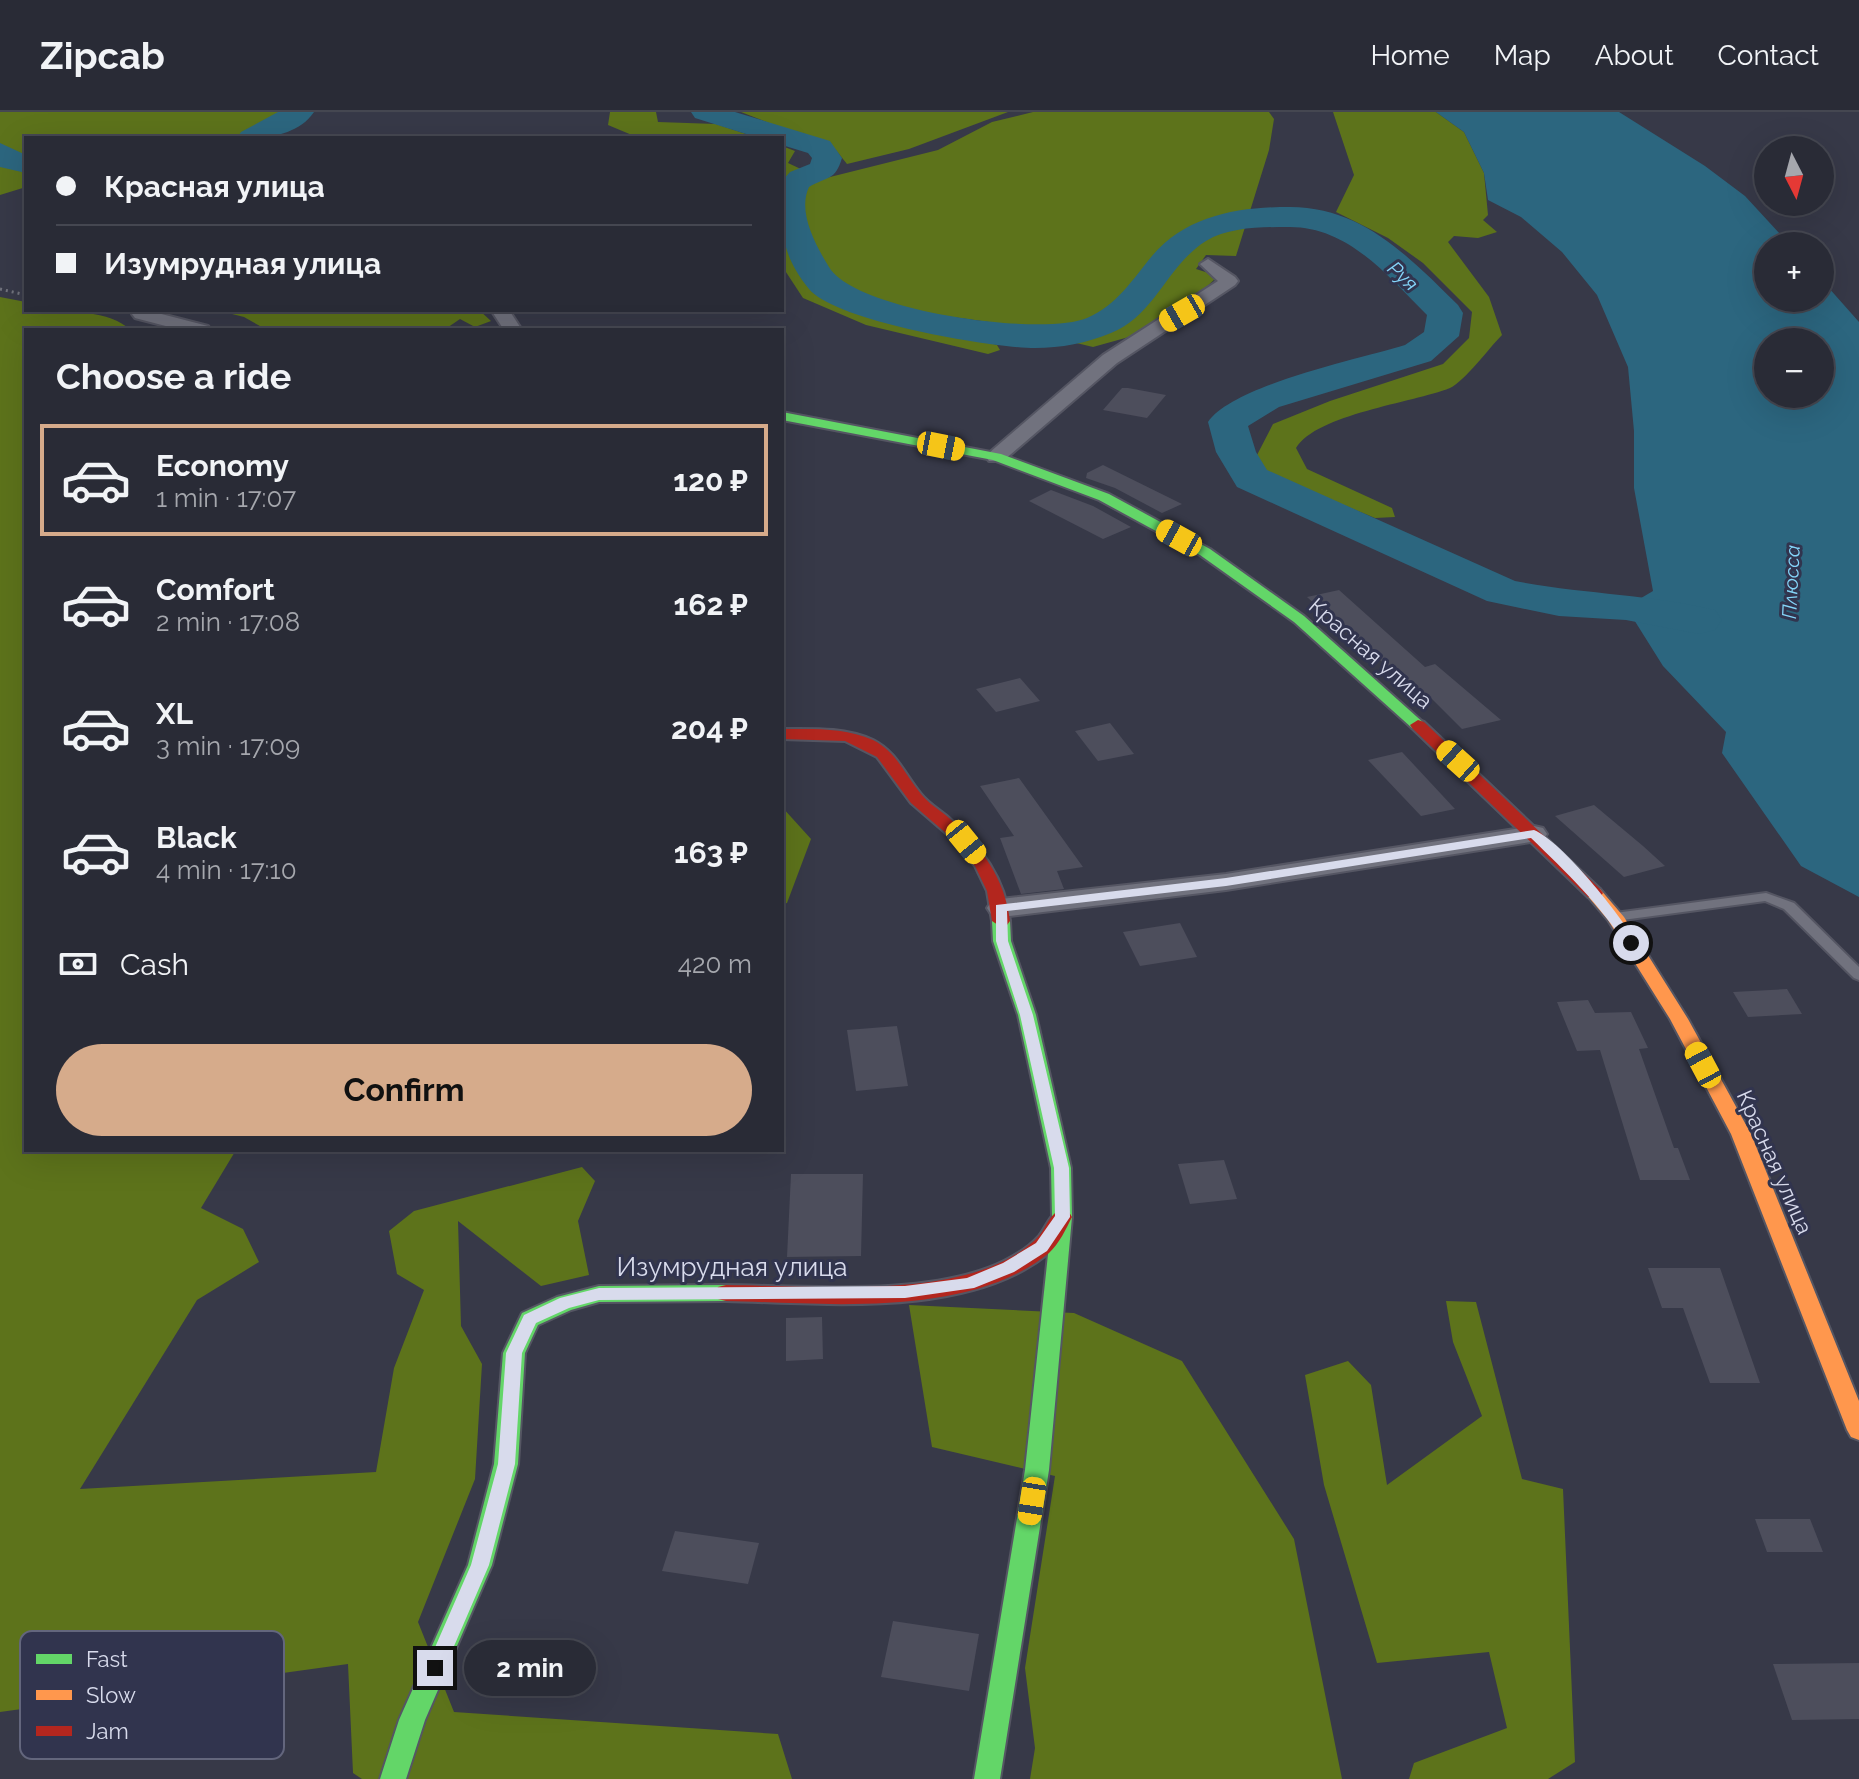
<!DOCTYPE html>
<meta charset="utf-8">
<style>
:root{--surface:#292b36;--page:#353742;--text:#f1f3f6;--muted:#a5a7ad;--line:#454751;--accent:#d6ab8b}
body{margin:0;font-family:Raleway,sans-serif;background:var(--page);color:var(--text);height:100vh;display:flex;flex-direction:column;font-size:30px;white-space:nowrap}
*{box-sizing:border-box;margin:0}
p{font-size:26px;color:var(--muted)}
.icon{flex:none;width:44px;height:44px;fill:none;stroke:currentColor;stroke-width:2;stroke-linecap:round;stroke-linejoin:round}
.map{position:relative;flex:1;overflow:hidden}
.drawer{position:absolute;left:24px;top:216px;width:760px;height:824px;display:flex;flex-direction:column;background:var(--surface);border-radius:0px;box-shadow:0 8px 32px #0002,0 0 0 2px var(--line)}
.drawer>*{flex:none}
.top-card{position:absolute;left:24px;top:24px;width:760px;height:176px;border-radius:0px;box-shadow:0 8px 32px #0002,0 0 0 2px var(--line);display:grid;align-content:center;height:176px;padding:0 32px;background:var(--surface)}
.needle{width:52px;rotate:174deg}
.fabs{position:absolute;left:1754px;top:24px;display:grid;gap:16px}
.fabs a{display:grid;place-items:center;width:80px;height:80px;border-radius:50%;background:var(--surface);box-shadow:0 8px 32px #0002,0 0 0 2px var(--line);font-size:40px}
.end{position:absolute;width:36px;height:36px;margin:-18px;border:10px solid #d8dbec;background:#111;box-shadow:0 0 0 4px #111}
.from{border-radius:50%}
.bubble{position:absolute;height:56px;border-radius:28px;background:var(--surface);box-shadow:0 8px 32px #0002,0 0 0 2px var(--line);font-size:26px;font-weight:700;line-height:56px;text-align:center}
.car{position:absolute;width:24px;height:48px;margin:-24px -12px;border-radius:10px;box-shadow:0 0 6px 2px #0007;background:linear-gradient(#f5c518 24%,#345 0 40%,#f5c518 0 76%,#345 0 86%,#f5c518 0)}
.top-card b{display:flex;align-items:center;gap:28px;height:76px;font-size:30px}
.top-card b+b{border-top:2px solid var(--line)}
.top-card i{width:20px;height:20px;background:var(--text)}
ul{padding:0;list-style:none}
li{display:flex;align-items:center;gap:24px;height:112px;margin:0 16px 12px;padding:0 16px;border:4px solid transparent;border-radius:0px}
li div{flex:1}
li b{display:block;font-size:30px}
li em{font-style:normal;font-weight:700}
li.active{border-color:var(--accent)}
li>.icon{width:72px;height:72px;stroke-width:1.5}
h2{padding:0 32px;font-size:36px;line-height:96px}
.pay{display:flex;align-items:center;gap:20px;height:88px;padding:0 32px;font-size:30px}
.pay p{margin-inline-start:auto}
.primary-button{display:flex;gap:16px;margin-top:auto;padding:16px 32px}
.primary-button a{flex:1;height:92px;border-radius:48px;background:var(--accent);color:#111;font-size:32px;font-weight:700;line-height:92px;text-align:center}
header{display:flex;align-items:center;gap:48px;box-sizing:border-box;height:112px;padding:0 40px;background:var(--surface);border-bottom:2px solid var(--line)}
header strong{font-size:38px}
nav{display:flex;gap:44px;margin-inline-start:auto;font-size:28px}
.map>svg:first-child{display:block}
</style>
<header>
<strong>Zipcab</strong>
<nav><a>Home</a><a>Map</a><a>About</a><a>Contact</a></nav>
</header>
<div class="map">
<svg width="1859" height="1667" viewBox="0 0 1859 1667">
<rect width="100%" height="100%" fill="#373948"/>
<g fill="#5d731b">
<path d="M0 0H283L259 11 275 26H26V75L0 83Z"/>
<path d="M610 0H656L658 10 716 12 758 26H639L608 13Z"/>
<path d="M741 0H1008L909 37 847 52 835 37Z"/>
<path d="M1033 0H1269L1274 7 1269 38 1236 144 1206 143 1196 157 1218 164 1195 186 1136 223 1093 235 989 210 916 200 914 208 997 233 1000 238 988 242 866 213 803 186 782 154V34L795 39 788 51 822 67 938 38 992 10Z"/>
<path d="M1333 0H1436L1464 20 1484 61 1488 103 1483 108 1497 120 1478 126 1454 124 1448 130 1489 185 1502 223C1489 236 1465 269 1450 276 1412 291 1317 302 1296 336L1307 357 1392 396 1395 405 1375 406 1268 362 1257 343 1273 312 1330 289 1443 252 1469 226 1472 200 1423 151 1388 126 1336 100 1354 63Z"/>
<path d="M0 185 26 190V198C54 198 111 197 130 218H26V1038H236L201 1096 243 1117 259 1150 197 1188 80 1377 376 1360 394 1256 424 1178 397 1162 389 1119 414 1099 582 1055 595 1069 578 1109 589 1163 541 1174 458 1109 461 1214 482 1252 475 1367 418 1510 454 1600 778 1622 792 1667H362L353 1661 348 1552 0 1600Z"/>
<path d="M216 198H479L491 209 475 215 460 207 444 218H267L244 205Z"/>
<path d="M782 695 811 727 787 791 782 792Z"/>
<path d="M1446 1189 1476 1190 1522 1367 1563 1377 1575 1650 1548 1667H1409L1414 1651 1507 1616 1489 1540 1377 1551 1324 1373 1305 1263 1348 1249 1371 1273 1387 1373 1482 1304 1453 1230Z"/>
<path d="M909 1193 1074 1201 1182 1249 1294 1427 1342 1667H1030L1035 1636 1025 1556 1055 1364 932 1335Z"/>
</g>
<path fill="#2c667f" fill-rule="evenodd" d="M1436 0H1619L1705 54 1745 84 1791 134H1768V186H1820V166L1859 210V785L1801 754 1722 641 1726 620 1663 554 1626 495 1653 479 1634 376V319L1628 255 1597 183 1562 140 1521 105 1488 88 1484 61 1464 20ZM1768 230H1820V282H1768Z"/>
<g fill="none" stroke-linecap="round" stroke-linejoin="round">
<g fill="#2c667f" fill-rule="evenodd">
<path d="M278 0H314C297 25 264 26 237 26L241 20Z"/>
<path d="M691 0H735L830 29 842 46C835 69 828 64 809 75 797 100 816 134 829 155 855 199 1041 225 1087 206 1116 194 1133 167 1152 144 1187 103 1239 95 1290 95 1363 95 1410 146 1458 193L1463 201 1459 224 1431 249 1279 295 1248 314 1256 340 1267 358 1515 469C1582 482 1649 482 1715 498L1722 508 1715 518 1699 522 1626 508 1559 504 1487 489 1237 375 1216 340 1208 310C1233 273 1359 247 1405 233L1424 220 1427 203C1388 164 1348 114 1288 115 1262 115 1229 115 1206 129 1167 153 1155 204 1111 221 1087 231 1061 236 1035 236 991 236 835 209 809 177 778 139 782 114 782 69L790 60 810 52 812 46 808 41 782 33V26H759L695 6Z"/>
<path d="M0 31 26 43V61L0 55Z"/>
</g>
</g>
<g fill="#4d4e5c">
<path d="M1122 276H1128L1166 283 1147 306 1103 298Z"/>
<path d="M1103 353 1182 392 1162 401 1115 376 1086 366 1087 361Z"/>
<path d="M1051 378 1093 394 1131 415 1103 427 1029 389Z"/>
<path d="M1339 478 1425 555 1435 552 1501 608 1462 617 1432 587 1361 534 1307 485Z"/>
<path d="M1020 566 1040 589 996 600 976 577Z"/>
<path d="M1110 611 1134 642 1098 649 1075 619Z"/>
<path d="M1402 640 1455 697 1421 704 1368 648Z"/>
<path d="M1019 666 1083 755 1057 759 1064 777 1021 782 1000 726 1014 724 980 674Z"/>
<path d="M1594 693 1643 734 1665 754 1624 765 1555 704Z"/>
<path d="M1180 811 1197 845 1140 854 1123 820Z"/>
<path d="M1787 877 1802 902 1748 905 1733 880Z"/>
<path d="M1588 888 1595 901 1631 900 1648 936 1639 937 1674 1036H1678L1690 1068H1640L1600 938 1577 939 1557 890Z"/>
<path d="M897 914 908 974 856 979 847 918Z"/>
<path d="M1224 1048 1237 1087 1190 1092 1178 1052Z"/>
<path d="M791 1062H863L861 1144 787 1145Z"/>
<path d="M1648 1156H1720L1760 1271H1710L1683 1196H1662Z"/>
<path d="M822 1205 823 1247 786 1249V1206Z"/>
<path d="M1755 1407H1810L1823 1440H1767Z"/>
<path d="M675 1419 759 1431 748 1472 662 1459Z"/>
<path d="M893 1509 979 1522 969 1579 881 1565Z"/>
<path d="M1859 1551V1607L1792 1608 1773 1552Z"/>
</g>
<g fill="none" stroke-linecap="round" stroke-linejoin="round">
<g stroke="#555663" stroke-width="4">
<path id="lane" d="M1766 781 1794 791 1859 855V868L1854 866 1784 797 1765 789 1615 809 1608 805 1615 801Z"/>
</g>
<g stroke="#555663" stroke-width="4">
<g id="street">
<path d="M1208 147 1235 165 1238 169 1235 173 1117 251 1003 349H989L986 345 989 341 1103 243 1218 169 1200 152Z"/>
<path d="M135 198H146L208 214 211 218H181L135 206 132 202Z"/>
<path d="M491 198H509L522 218H504Z"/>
<path d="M1534 714 1543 716 1547 722 1543 728 1226 778 1001 805 991 802 987 796 991 790 1001 787 1226 762Z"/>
</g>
</g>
<g stroke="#555663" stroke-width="4">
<g id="fast">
<path d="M782 300 1001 342 1109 382 1210 437 1304 504 1426 613 1418 618 1412 616 1294 510 1200 443 1099 388 993 348 782 308Z"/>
<path d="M1001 803 1010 809 1011 829 1036 903 1071 1056 1072 1105 1049 1358 1000 1667H974L1025 1358 1052 1105 1051 1056 1018 903 993 829 992 809Z"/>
<path d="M726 1173 734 1175 737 1181 734 1187 726 1189 599 1190 571 1198 538 1213 525 1241 518 1352 492 1453 425 1608 406 1667H380L399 1608 468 1453 494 1352 503 1241 522 1201 557 1185 599 1174Z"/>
</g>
</g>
<g stroke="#555663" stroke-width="4">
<path id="slow" d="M1594 776 1600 777 1624 805 1688 907 1751 1022 1859 1289V1328L1851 1325 1847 1318 1731 1022 1670 907 1608 808 1585 781Z"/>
</g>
<g stroke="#555663" stroke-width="4">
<g id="jam">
<path d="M1418 608 1424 610 1600 777 1603 781 1600 785H1588L1412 616 1410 613Z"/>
<path d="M782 617C812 617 844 615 873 628 897 640 905 663 921 682 929 692 940 698 949 706 981 734 1005 766 1010 809L1007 813 1001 815 992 809 987 779 975 754 947 722 911 691 877 645 845 629 782 627Z"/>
<path d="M1062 1097 1069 1100 1072 1105C1066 1117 1059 1132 1049 1141 968 1207 824 1191 726 1189L718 1187 715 1181 718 1175 726 1173C806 1174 932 1185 1004 1149 1016 1143 1031 1133 1039 1124 1047 1114 1050 1101 1062 1097Z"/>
</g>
</g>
<path stroke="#72747e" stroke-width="3" stroke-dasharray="2 4" stroke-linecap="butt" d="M0 177 26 183"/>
<use href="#lane" fill="#71727e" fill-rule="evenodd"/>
<use href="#street" fill="#71727e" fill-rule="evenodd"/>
<use href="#fast" fill="#63d668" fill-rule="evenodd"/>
<use href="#slow" fill="#ff974d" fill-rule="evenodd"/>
<use href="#jam" fill="#b3261e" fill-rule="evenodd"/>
</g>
<path fill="#d8dbec" d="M1534 718C1563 730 1620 803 1637 831L1635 834H1626C1600 792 1566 760 1531 726L1226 774 1007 799 1008 829 1033 903 1069 1056 1070 1105 1047 1139 1014 1160 974 1176 905 1186 599 1188 569 1196 536 1211 522 1241 515 1352 489 1453 442 1562 435 1564 428 1562 426 1556 471 1453 498 1352 506 1241 524 1203 560 1186 599 1176 905 1174 967 1166 1003 1151 1036 1131 1055 1104 1054 1056 1020 903 996 829V793L1226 766Z"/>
<g text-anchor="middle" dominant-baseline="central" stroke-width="6" stroke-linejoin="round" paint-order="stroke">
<g font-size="20" font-style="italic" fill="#84d5f9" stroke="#31344e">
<text transform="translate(1403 164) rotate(42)">Руя</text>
<text transform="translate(1791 470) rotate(-87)">Плюсса</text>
</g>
<g font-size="22" fill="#d8dbec" stroke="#31344e">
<text transform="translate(1371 541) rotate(41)">Красная улица</text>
<text transform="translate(1775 1050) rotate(66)">Красная улица</text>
</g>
<g font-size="26" fill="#d8dbec" stroke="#31344e">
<text x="732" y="1155">Изумрудная улица</text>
</g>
</g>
<rect x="20" y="1519" width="264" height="128" rx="12" fill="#31344e" stroke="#63667d" stroke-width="2"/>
<rect x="36" y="1542" width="36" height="10" fill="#63d668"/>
<rect x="36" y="1578" width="36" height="10" fill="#ff974d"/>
<rect x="36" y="1614" width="36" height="10" fill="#b3261e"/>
<g font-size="22" fill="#d8dbec">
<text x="86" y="1555">Fast</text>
<text x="86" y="1591">Slow</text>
<text x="86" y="1627">Jam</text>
</g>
</svg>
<div class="fabs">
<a><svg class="needle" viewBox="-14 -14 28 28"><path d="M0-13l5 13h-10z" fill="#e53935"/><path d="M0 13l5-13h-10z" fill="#a5a7ad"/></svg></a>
<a>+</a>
<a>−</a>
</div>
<i class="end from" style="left:1631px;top:831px"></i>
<i class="end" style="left:435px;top:1556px"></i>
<div class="bubble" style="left:464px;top:1528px;width:132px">2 min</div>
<i class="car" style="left:1182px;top:201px;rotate:240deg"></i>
<i class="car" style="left:941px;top:334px;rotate:101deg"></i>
<i class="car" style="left:1179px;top:426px;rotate:299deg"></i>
<i class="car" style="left:1458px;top:649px;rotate:312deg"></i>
<i class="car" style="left:966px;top:730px;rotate:141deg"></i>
<i class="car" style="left:1703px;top:953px;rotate:332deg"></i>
<i class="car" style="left:1032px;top:1389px;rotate:189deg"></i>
<div class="top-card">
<b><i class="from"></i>Красная улица</b>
<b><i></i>Изумрудная улица</b>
</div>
<section class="drawer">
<h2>Choose a ride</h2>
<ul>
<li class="active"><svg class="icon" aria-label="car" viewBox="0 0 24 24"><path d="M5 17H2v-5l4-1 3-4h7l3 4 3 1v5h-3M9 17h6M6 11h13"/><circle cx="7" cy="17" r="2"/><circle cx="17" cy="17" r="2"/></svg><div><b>Economy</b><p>1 min · 17:07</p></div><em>120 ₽</em></li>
<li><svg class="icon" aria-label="car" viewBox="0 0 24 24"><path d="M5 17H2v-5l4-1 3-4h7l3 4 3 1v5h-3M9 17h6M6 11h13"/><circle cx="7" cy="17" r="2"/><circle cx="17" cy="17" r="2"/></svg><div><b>Comfort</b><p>2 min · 17:08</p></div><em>162 ₽</em></li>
<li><svg class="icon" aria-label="car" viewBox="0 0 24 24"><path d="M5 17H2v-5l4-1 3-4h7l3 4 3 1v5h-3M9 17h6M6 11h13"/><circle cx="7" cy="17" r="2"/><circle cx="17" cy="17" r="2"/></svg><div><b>XL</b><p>3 min · 17:09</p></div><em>204 ₽</em></li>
<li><svg class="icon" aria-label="car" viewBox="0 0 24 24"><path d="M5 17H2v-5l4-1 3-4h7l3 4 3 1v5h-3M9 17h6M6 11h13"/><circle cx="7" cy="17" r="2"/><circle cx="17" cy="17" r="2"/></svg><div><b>Black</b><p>4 min · 17:10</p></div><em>163 ₽</em></li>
</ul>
<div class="pay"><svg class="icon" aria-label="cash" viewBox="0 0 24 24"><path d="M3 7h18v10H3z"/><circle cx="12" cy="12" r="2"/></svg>Cash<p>420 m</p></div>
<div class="primary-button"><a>Confirm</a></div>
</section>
</div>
